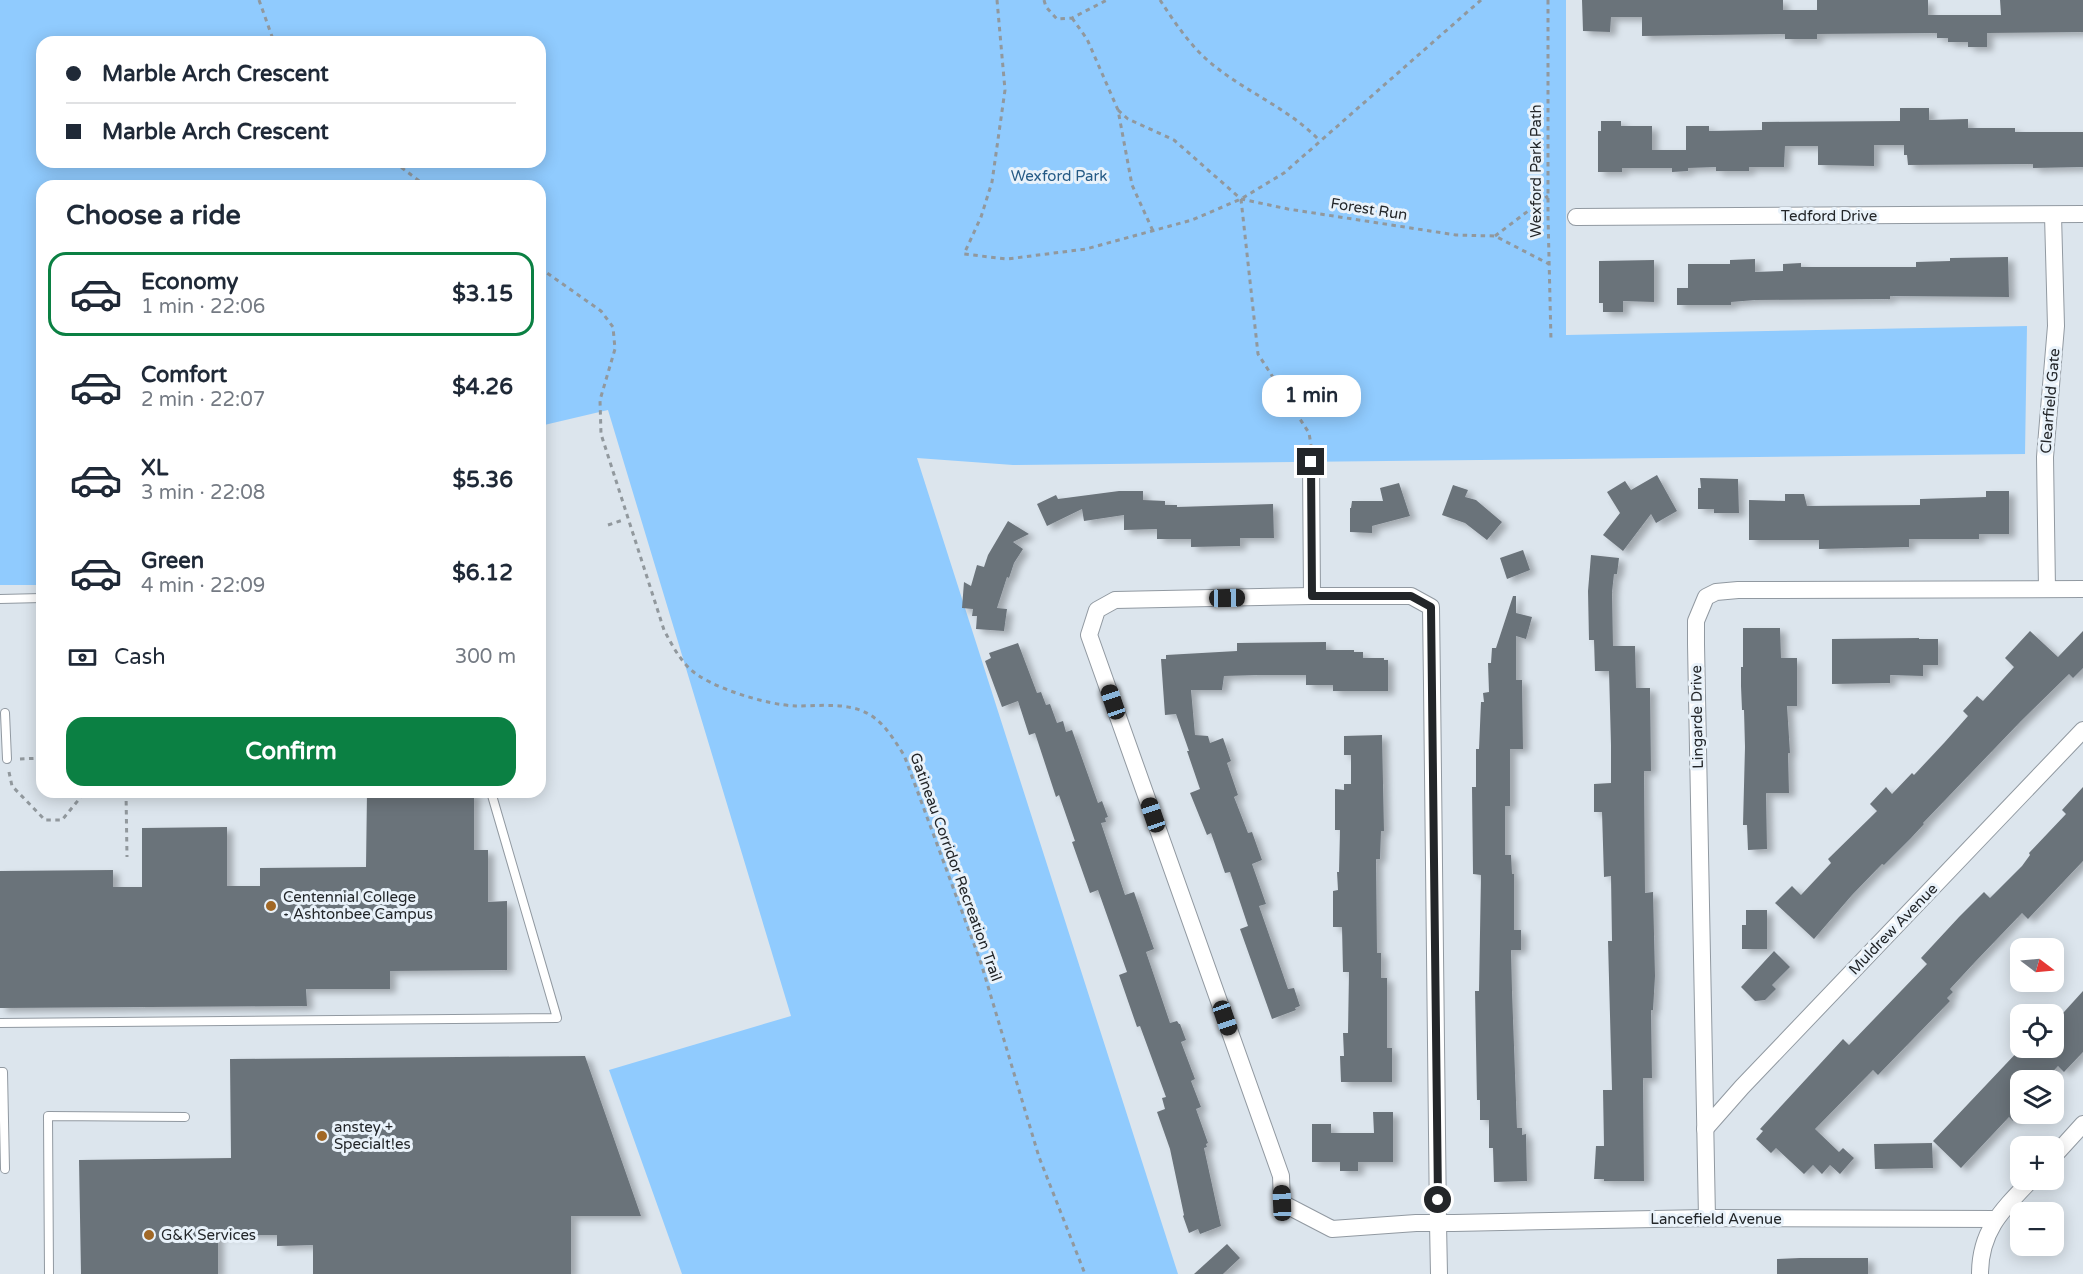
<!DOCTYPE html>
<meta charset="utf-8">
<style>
:root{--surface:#fff;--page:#f2f2f3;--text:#1f2937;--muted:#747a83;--line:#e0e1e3;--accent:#0b8043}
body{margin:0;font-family:"Varela Round",sans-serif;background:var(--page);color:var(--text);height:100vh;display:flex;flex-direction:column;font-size:22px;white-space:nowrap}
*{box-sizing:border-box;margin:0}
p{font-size:20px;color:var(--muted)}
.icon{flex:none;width:33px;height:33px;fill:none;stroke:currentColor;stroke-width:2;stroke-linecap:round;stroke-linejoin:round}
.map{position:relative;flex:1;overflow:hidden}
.side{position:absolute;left:36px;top:180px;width:510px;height:618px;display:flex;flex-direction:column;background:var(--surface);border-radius:18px;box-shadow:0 3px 15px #0003}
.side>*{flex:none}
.banner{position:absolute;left:36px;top:36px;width:510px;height:132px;border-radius:18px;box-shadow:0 3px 15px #0003;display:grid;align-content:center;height:132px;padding:0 30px;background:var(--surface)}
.needle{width:39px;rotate:106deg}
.buttons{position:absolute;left:2010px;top:938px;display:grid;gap:12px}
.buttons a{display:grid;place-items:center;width:54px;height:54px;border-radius:12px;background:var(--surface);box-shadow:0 3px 15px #0003;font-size:30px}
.end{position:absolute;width:27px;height:27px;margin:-14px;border:8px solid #232629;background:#fff;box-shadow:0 0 0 3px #fff}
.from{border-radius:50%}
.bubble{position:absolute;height:42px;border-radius:18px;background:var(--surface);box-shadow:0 3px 15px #0003;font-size:20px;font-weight:700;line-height:42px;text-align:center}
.car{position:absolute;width:18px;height:36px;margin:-18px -9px;border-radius:8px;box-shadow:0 0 4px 2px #0007;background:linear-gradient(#222 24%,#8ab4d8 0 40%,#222 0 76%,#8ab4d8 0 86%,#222 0)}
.banner b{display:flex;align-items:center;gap:21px;height:57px;font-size:22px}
.banner b+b{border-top:2px solid var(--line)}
.banner i{width:15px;height:15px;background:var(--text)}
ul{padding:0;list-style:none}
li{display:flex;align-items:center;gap:18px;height:84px;margin:0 12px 9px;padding:0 18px;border:3px solid transparent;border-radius:18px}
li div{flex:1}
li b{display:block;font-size:22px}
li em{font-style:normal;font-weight:700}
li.on{border-color:var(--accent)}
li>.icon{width:54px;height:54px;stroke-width:1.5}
h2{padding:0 30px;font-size:27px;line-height:72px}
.pay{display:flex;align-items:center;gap:15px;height:66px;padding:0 30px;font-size:22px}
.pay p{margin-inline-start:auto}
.button{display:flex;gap:12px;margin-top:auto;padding:12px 30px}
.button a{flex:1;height:69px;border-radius:18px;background:var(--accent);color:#fff;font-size:24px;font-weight:700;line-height:69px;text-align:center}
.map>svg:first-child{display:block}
</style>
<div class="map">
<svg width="2083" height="1274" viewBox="0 0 2083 1274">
<defs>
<filter id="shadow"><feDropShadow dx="6" dy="4" stdDeviation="3" flood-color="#0004"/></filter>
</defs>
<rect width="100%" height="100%" fill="#dce5ed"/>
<path fill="#90cbfe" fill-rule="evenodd" d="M0 0H1566V335L2027 326 2025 454 1013 465 917 458 1178 1274H682L609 1070 791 1016 608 410 540 426V186H42V585H0ZM42 42H540V162H42Z"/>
<g fill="#6b737a" filter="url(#shadow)">
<path d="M1582 0H1783V10H1817V0H1928V15H2001L2000 0H2083V32L1987 33V47H1968V42H1948V38H1937V33L1817 34V39H1785V34L1642 36V17H1611L1610 32 1583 31Z"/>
<path d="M1900 108H1929V120L1968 119V128H2015V132H2083V167L2033 168V164L1908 165 1907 155H1904V145H1874V166L1818 165V146H1785L1784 167H1749V171H1716V167L1688 168V171L1672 172V168H1622V172H1598V131H1601V121H1621V126H1652V150H1686V126H1709V131L1762 130V122L1900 121Z"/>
<path d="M2008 257 2009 297 1890 296V299L1755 300 1731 302V305H1677V288H1688V264H1730V260L1755 259V272L1783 271V264L1801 263V267H1916V262L1950 261V258Z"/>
<path d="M1654 260V302L1623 301V312H1603V303H1599V261Z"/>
<path d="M1657 475 1677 511 1656 523 1651 514 1623 551 1603 535 1620 513 1607 492 1625 481 1631 490Z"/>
<path d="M1700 478 1738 479 1739 513H1714V509H1698V488H1701Z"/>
<path d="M1399 483 1410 516 1372 526V533L1350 532V508H1351L1352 501H1383L1380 488Z"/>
<path d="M1453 485 1468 490 1465 497 1476 500 1502 522 1487 540 1465 523 1442 515Z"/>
<path d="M1119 491H1143V500L1165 501V505H1177V507L1273 504 1274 538H1240V546L1191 547V539H1157V529L1124 530V515L1084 521 1082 509 1047 526 1037 504 1056 495 1058 499Z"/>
<path d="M1986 491H2009V534H1979V539H1909V547L1819 549V540H1749V500L1785 501V494H1804L1807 506 1920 505V499L1986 497Z"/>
<path d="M1008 521 1029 534 1013 542 1023 549 1014 563 1009 578 1007 577 997 608 1007 609 1004 631 976 629 977 616H972L973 609 962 608 964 582 971 586 977 565 984 567 988 555Z"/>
<path d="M1523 550 1530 570 1507 579 1500 558Z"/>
<path d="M1591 555 1619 558 1617 574H1614L1612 592 1613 646H1635L1636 688H1650L1651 771H1644L1645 893 1653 892 1655 976 1653 1010H1651L1652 1078H1643L1644 1181H1604V1179H1594L1596 1146H1604L1603 1090H1612L1608 941H1612L1611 876 1604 877 1602 812H1594V784L1611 783V745L1609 671H1595L1594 640H1589L1588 591Z"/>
<path d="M1513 596H1516V613L1532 617 1526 639 1516 636V680H1522L1523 749H1510V806H1505V855H1511L1512 874H1514V930H1521V950H1511L1512 991 1517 1128H1522V1135L1526 1134 1527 1181 1494 1182 1493 1148H1489V1120H1480V1100H1477L1475 991H1479L1481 875 1473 874 1472 787H1476V749H1479L1481 702H1484L1483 693 1489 692 1488 663H1491L1492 648H1496Z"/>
<path d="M1743 628H1780L1781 658H1797V706H1787L1790 753H1788L1789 793H1766L1767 849 1748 850 1747 825H1743L1745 747 1744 710H1742L1741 686V667H1743Z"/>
<path d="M2030 631 2058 657 2083 631V668L2073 678 2069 674 2021 721 1923 823 1924 824 1911 838 1884 865 1882 864 1852 895 1814 939 1775 903 1792 886 1801 895 1831 863 1828 859 1877 811 1870 804 1886 787 1892 794 1912 773 1914 775 1944 743 1968 716 1963 711 1977 696 1983 701 2014 667 2005 658Z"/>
<path d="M1919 638V639H1938V665H1923V676L1890 675V683L1832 684V639Z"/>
<path d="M1326 642V650H1354V652H1363V658H1384V660H1388V691H1333V685H1306V675H1258L1224 676 1222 690H1191L1195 735 1208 736 1210 743 1223 738 1231 761 1227 763 1238 795 1234 797 1248 833 1252 832 1262 860 1252 864 1266 904 1259 906 1288 989 1294 988 1300 1006 1295 1008 1296 1010 1272 1019 1240 929 1248 926 1230 872 1225 873 1211 833 1207 835 1190 793 1200 789 1187 751H1189L1176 714 1165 715 1161 659H1166V655L1237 651V643Z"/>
<path d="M1018 643 1037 693 1041 692 1046 705 1050 704 1057 723 1063 721 1066 732 1072 730 1098 803 1102 801 1108 817 1105 818 1106 822 1101 823 1125 895 1134 892 1141 912 1154 949 1146 952 1170 1023 1177 1021 1179 1024H1180L1186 1040 1181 1042 1195 1079 1191 1081 1201 1107 1196 1109 1208 1143 1206 1144 1207 1147 1204 1148 1221 1226 1200 1234 1198 1229 1189 1233 1183 1216 1184 1215 1170 1149 1157 1112 1165 1109 1162 1098 1166 1097 1140 1026 1137 1027 1119 975 1127 972 1098 890 1090 893 1072 842 1075 841 1059 795 1056 797 1035 733 1029 735 1018 701 1002 707 985 661 991 658 989 653Z"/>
<path d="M1382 735 1384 831H1381L1380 859H1376L1377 953H1381V978H1387V1048H1392V1082H1341L1340 1056H1344L1343 1033H1348L1349 972H1343L1342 927H1333V891L1338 890 1337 872H1339L1340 830H1335V789L1344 790V784H1351V755H1344V736Z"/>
<path d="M2083 787V861L2028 919 2022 913 1975 962 1950 989 1953 992 1947 998 1950 1001 1878 1075 1873 1070 1815 1129 1839 1152 1843 1148 1854 1158 1840 1174 1830 1165 1822 1174 1813 1165 1804 1174 1776 1148 1771 1153 1756 1139 1763 1131 1760 1129 1843 1039 1849 1045 1927 964 1921 958 1959 917 1984 892 1990 898 2022 866 2030 855 2029 853 2066 814 2062 810Z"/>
<path d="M367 792H474V850H488V902L507 901V970L390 971V989H306L307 1006 0 1008V871L113 870V887H142V828L227 827V886H260V868L366 867Z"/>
<path d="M1746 910H1767V949H1742V925H1746Z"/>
<path d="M1774 951 1790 967 1772 985 1776 989 1765 1000 1755 1001 1741 987Z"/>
<path d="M2083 991V1052L2064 1072 2058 1066 2045 1080H2020V1113L2013 1121 2009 1117 1961 1168 1933 1141 2022 1047H2054V1023Z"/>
<path d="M585 1056 641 1216H571V1274H313V1245L277 1246V1235H218V1274H81L79 1160 231 1158 230 1059Z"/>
<path d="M1373 1112H1393V1162H1358V1171H1340V1162H1312V1124H1331V1133H1374Z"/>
<path d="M1932 1143 1933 1168 1875 1169 1874 1144Z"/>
<path d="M1227 1244 1240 1258 1223 1274H1194Z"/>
<path d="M1800 1258H1868V1274H1777V1259Z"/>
</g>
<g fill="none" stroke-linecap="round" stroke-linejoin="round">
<g stroke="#9199a1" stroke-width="10">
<g id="service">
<path d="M0 599 42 598"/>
<path d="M5 713 7 759"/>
<path d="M0 1023 557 1018 491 792"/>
<path d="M0 1072H3L5 1169"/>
<path d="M49 1274 48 1116 185 1117"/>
</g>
</g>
<g stroke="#9199a1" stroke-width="18">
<g id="minor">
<path d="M1576 217 2083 214"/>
<path d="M1311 462 1312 596"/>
<path d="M2047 589 2045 457 2056 326 2053 215"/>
<path d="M1705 1129 1742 1087 2083 730"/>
<path d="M2054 1156 2083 1124"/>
<path d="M1707 1218 1696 644V621L1706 597 1716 592 1738 590 2083 589"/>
<path d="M1439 1274 1438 1223 1432 685 1431 607 1411 596H1312L1115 600 1097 610 1089 635 1281 1176 1282 1203 1332 1229 1416 1223H1454L1707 1218 1995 1219"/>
<path d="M1980 1274C1980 1230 2003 1209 2032 1179"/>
</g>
</g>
<g stroke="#91989d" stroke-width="3" stroke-dasharray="4.5 4.5" stroke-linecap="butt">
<path d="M259 0 274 42"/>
<path d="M997 0 1005 90 992 182 981 217 964 254 1007 259 1086 249 1192 220 1241 199 1284 173 1481 0"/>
<path d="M1044 0 1046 7 1057 19 1072 18 1107 0"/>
<path d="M1160 0C1173 20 1187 41 1205 58 1240 90 1288 107 1320 141"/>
<path d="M1548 0V216L1551 341"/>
<path d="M1072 18 1087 39 1118 110 1132 185 1153 231"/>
<path d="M1118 110 1128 119 1174 140 1241 199 1288 209 1456 235 1495 236 1549 264"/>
<path d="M394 162 426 186"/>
<path d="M1241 199 1258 354 1309 433 1311 445"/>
<path d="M1495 236 1548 196"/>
<path d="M540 268 601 311 613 327 615 349 600 400 601 434 664 630C671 643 678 657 689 668 709 688 768 705 796 706 816 706 841 703 860 710 882 718 892 737 904 755L981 963 1039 1157 1085 1274"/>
<path d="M608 525 623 520"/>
<path d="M20 759 42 758"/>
<path d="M9 772 12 786 45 820H62L85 792"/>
<path d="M126 792 127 857"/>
</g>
<use href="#service" stroke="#fff" stroke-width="8"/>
<use href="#minor" stroke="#fff" stroke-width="16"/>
</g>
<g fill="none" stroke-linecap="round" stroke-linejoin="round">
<path stroke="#232629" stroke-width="8" d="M1311 462 1312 596H1411L1431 607 1438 1200"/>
</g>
<g fill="#a16826" stroke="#e9f2fa" stroke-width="2">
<circle cx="271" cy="906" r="6"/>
<circle cx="322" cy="1136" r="6"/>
<circle cx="149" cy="1235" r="6"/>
</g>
<g text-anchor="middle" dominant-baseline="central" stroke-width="6" stroke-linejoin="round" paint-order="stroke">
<g font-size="15" fill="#232629" stroke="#e9f2fa">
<text transform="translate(1536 171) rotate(-90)">Wexford Park Path</text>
<text transform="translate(1369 209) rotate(9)">Forest Run</text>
<text x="1829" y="216">Tedford Drive</text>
<text transform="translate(2050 401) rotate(-85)">Clearfield Gate</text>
<text transform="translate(1697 717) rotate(-91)">Lingarde Drive</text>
<text transform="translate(956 867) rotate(70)">Gatineau Corridor Recreation Trail</text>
<text transform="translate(1893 929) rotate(-46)">Muldrew Avenue</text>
<text x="1716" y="1219">Lancefield Avenue</text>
</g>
<g font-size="15" fill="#255a85" stroke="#e9f2fa">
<text x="1059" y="176">Wexford Park</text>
</g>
<g font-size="15" fill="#232629" stroke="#e9f2fa" text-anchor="start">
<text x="283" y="897">Centennial College<tspan x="283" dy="17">- Ashtonbee Campus</tspan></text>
<text x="334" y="1127">anstey +<tspan x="334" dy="17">Specialt!es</tspan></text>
<text x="161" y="1235">G&amp;K Services</text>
</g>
</g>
</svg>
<div class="buttons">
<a><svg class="needle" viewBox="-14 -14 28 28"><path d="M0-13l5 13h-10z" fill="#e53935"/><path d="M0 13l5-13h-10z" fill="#747a83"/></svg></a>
<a><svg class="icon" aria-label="locate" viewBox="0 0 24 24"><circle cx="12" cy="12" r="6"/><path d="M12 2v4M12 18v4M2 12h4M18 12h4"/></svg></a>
<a><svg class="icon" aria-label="layers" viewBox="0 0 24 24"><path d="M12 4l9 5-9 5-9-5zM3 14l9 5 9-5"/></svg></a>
<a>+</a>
<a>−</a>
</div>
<i class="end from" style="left:1438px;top:1200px"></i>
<i class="end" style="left:1311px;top:462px"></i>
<div class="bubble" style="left:1262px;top:375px;width:99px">1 min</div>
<i class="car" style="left:1227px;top:598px;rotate:89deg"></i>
<i class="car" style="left:1113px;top:702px;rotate:341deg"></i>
<i class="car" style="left:1153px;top:815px;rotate:341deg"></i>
<i class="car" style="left:1225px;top:1018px;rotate:161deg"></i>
<i class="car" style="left:1282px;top:1203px;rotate:358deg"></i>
<div class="banner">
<b><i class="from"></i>Marble Arch Crescent</b>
<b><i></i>Marble Arch Crescent</b>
</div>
<section class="side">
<h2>Choose a ride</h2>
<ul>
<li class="on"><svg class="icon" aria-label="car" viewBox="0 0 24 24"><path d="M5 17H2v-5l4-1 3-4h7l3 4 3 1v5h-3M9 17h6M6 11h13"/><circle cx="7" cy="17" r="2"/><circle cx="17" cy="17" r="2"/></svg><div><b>Economy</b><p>1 min · 22:06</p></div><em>$3.15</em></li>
<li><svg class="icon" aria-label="car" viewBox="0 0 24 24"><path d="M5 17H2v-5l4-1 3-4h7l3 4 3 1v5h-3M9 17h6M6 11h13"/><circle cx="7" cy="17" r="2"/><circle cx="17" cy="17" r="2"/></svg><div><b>Comfort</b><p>2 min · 22:07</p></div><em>$4.26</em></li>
<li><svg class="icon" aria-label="car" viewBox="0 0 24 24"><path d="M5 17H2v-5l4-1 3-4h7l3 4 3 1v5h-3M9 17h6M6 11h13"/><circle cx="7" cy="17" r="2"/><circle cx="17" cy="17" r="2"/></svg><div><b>XL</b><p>3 min · 22:08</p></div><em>$5.36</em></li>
<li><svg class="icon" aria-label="car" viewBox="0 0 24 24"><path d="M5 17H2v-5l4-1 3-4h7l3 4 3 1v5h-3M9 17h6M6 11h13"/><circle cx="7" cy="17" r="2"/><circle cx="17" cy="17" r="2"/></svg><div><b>Green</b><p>4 min · 22:09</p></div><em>$6.12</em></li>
</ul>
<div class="pay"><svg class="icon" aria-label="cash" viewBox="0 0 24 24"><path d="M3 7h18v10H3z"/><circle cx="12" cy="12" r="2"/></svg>Cash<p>300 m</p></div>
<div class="button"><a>Confirm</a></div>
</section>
</div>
